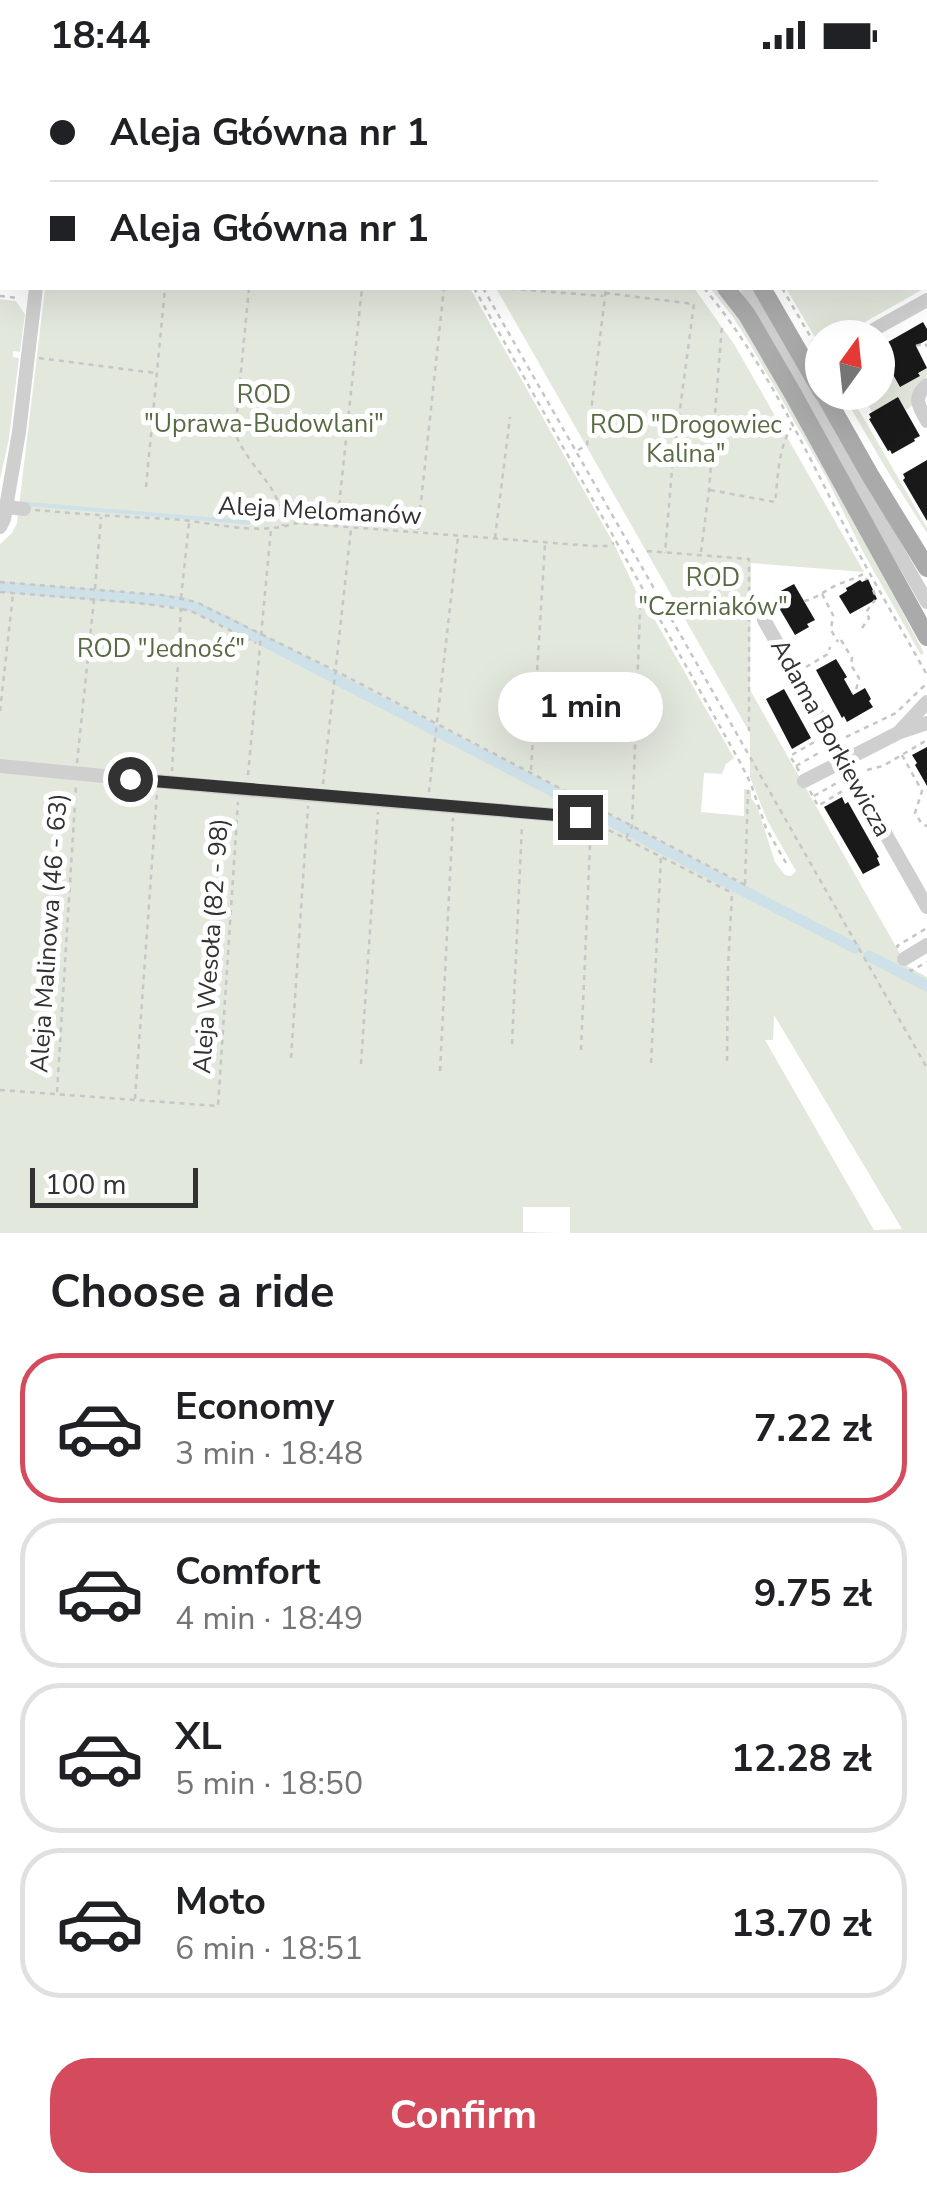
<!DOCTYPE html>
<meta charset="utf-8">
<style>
:root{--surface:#fff;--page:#f2f2f2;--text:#202124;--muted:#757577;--line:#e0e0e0;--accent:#d34b5c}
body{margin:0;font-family:"Nunito Sans",sans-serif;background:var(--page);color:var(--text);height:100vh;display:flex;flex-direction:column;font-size:38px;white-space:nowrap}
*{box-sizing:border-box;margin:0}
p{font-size:32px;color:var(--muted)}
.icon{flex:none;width:55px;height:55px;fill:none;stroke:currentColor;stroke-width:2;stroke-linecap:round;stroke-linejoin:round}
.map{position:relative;height:1163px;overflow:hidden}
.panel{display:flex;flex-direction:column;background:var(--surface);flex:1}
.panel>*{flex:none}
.hud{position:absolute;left:0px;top:0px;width:928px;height:220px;box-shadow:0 10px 40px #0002;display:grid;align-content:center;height:220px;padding:0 50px;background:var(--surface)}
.needle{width:65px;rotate:15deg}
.tools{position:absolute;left:805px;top:250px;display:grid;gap:20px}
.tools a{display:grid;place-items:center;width:90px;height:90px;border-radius:50%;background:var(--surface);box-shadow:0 10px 40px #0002;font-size:50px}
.scale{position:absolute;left:30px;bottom:25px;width:168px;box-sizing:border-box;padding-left:10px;border:5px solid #323232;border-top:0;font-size:28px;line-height:35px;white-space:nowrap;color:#323232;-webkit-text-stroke:8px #fff;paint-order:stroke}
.end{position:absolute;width:45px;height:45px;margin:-22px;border:12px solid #323232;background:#fff;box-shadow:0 0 0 5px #fff}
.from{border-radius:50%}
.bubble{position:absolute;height:70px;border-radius:35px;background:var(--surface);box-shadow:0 10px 40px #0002;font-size:32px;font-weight:700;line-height:70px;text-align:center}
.hud b{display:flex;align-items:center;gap:35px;height:95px;font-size:38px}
.hud b+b{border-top:2px solid var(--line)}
.hud i{width:25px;height:25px;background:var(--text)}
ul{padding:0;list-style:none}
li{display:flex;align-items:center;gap:30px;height:150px;margin:0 20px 15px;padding:0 30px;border:5px solid var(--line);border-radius:40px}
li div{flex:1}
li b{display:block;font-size:38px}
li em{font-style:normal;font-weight:700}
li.selected{border-color:var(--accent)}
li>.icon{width:90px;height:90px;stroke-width:1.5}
h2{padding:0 50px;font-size:45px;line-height:120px}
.cta{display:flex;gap:20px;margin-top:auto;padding:20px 50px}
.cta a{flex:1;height:115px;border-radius:40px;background:var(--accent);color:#fff;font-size:40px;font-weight:700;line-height:115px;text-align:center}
.status{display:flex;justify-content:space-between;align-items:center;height:70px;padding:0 50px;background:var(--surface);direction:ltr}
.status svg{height:28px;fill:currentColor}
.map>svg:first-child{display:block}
</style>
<div class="status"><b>18:44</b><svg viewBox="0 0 49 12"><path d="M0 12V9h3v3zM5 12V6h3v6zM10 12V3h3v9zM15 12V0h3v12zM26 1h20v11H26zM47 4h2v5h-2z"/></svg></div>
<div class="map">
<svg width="927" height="1163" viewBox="0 0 927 1163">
<rect width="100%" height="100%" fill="#fff"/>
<g fill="#e3e8dd" fill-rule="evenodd">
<path d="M164 0H610V2H182Z"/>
<path d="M927 211V217L865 252 863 267 822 268 821 278 786 218H925Z"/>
<path d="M45 218H470L614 474 640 529 644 531 734 688 726 694 722 704 704 703 701 742 744 746V719L751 720V728L757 736 775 792 785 805 791 806 796 801 768 752 750 707V663L496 218H694L734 274 864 502 751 493 750 620 907 896 927 907V1163H570V1137H523V1162L561 1163H0V474L12 463 17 453ZM774 945 902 1159 874 1160 765 970H773Z"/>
<path d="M710 218H716C744 250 764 290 786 327 834 411 879 497 924 583L921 585 863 482 825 405 751 276 733 247Z"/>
<path d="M0 229 16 231 25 244 20 282 13 281V287L19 288 9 368 0 410Z"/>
<path d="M881 276 882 280 880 281 903 315 920 306 918 303 927 298C927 314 920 332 906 340L899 330 892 331 872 342 861 323 878 322V278Z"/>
<path d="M842 323H847L863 347 927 458V463L885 397Z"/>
</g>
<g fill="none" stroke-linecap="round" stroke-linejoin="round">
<path stroke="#cee0e8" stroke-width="4" d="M27 434 256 453"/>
<g stroke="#cee0e8" stroke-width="11">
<path d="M0 517 181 532 207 542 258 568"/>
<path d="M262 570 335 608"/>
<path d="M336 609 626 759"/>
<path d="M631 762 734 816"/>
<path d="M736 817 855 878"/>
<path d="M869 886 927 916"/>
</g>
</g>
<g fill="#191919">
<path d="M923 252 927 259V270L916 276 927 298 918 303 920 306 900 317 880 281 882 280 881 276Z"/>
<path d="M898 327 920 366 914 369 915 371 892 384 890 380 888 381 869 349 871 348 869 344Z"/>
<path d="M927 390V451L903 410 905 408 903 404Z"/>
<path d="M868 509 877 529 850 544 839 526 847 521 846 518 850 516 860 510 862 512Z"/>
<path d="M794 514 815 550 807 554 809 557 795 565 775 531 778 529 775 524Z"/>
<path d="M836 589 847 607 844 609 853 625 865 618 871 629 869 631 873 637 847 652 844 646 842 648 816 600Z"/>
<path d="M784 619 811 668 792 679 766 629Z"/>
<path d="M927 677V716L915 695 917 693 912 685Z"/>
<path d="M842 727 845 734 848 732 879 787 877 788 880 795 863 804 824 737Z"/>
</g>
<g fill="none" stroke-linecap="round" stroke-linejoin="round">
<g stroke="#c6c6c6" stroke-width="2.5" stroke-dasharray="5 5" stroke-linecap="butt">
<path d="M130 0 149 2"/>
<path d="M347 0 349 2"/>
<path d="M363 0 364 2"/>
<path d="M793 0 822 2"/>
<path d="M100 2 101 0"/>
<path d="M0 55 2 56"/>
<path d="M925 72 927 46"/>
<path d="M925 168 927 171"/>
<path d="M926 193 927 192"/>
<path d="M0 196 2 197"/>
<path d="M249 218 235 363C249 400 281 413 283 456"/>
<path d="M474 218 741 694 751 714 766 758 786 793"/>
<path d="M483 218 927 998"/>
<path d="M501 218 603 226"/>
<path d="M704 218C764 290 805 379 848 463 873 511 901 558 927 605"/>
<path d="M782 218 820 283 821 291"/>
<path d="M605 223 694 234 672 399 665 483"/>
<path d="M0 226 18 228"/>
<path d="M916 276 925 273 927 277"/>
<path d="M39 288 155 303"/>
<path d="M578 380 587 375 606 218"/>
<path d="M146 417 165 218"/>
<path d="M710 420 775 432C778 408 778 379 791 358"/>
<path d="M35 440C80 444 125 447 170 449 210 451 256 467 296 453L593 476H607L614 473"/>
<path d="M337 455 362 218"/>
<path d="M418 460 444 218"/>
<path d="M495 468 510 347"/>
<path d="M647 481 749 489V661"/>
<path d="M701 482 709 420 722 255"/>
<path d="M0 512 162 525 196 532 336 601 745 815 749 813"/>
<path d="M95 519 101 447"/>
<path d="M873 520 876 527"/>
<path d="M0 522 138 533 181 539 172 701"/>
<path d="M822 524 833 545 831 560 838 572"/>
<path d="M181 528 189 453"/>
<path d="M804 531C816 529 825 520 837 515 846 511 854 509 863 504L867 510"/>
<path d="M182 539 193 542 256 573"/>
<path d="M862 558 869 548 866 542 875 530"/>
<path d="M841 570 852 588 851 595 859 608 856 620 852 623"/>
<path d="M806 597 828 584 830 577"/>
<path d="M0 641 13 524"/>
<path d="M846 667 896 643 927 613"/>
<path d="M902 685 922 721 915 743 922 754 927 756"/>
<path d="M77 693 94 529"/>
<path d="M796 696 822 681"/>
<path d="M531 700 545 474"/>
<path d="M867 700 883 696 927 670"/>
<path d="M799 701 790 686 816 671"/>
<path d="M248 705 271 459"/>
<path d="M323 714 351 459"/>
<path d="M810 721 818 736 844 720"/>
<path d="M429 722 458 467"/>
<path d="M814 726 842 710"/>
<path d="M591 751 732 823"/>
<path d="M626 768 632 756 640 540 643 523"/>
<path d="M745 814 748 720"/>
<path d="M898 878 897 876 927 858"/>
<path d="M910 899 911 901 927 892"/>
<path d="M512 974 522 754"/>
<path d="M581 980 591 752"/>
<path d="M291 988 308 736"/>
<path d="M727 991 728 897 732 824"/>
<path d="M651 993 661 785"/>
<path d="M361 994 378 742"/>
<path d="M440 1001 453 748"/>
<path d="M0 1020 218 1036 238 732"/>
<path d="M57 1022 76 716"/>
<path d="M135 1029 157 723"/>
</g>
<g stroke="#cfcfcf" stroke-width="14">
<path d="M888 0 915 2"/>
<path d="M64 2V0"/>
<path d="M625 2V0"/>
<path d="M925 4H927"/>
<path d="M0 18H2"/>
<path d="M0 211 2 212"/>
<path d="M747 218 927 532"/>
<path d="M866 264 927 230"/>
<path d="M927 315C912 327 919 337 927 351"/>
<path d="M6 437 24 439"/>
<path d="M0 457 4 449 19 362 36 218"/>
<path d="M764 550 927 837"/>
<path d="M900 661 927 632"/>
<path d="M0 696 239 719 580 747"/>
<path d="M804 711 900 662 927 653"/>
<path d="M904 889 927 875"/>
</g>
<g stroke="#aaa" stroke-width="18">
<path d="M6 0 28 2"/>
<path d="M0 38H2"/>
<path d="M726 218 747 245 793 324 927 567"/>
<path d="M762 218 822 322"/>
<path d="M823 322 870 405 927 498"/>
</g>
</g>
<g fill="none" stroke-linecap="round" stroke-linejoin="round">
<path stroke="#323232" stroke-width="12" d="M130 709 580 747"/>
</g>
<g text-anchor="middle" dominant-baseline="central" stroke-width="10" stroke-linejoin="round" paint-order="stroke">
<g font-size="25" fill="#586a44" stroke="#fff">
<text x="264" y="325">ROD<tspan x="264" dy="29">"Uprawa-Budowlani"</tspan></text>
<text x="686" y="355">ROD "Drogowiec<tspan x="686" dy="29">Kalina"</tspan></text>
<text x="713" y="508">ROD<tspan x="713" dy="29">"Czerniaków"</tspan></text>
<text x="161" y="579">ROD "Jedność"</text>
</g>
<g font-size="25" fill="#323232" stroke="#fff">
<text transform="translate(320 441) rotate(3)">Aleja Melomanów</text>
<text transform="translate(831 668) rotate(61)">Adama Borkiewicza</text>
<text transform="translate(49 863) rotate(-86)">Aleja Malinowa (46 - 63)</text>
<text transform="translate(211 876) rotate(-86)">Aleja Wesoła (82 - 98)</text>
</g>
</g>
</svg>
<div class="tools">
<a><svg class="needle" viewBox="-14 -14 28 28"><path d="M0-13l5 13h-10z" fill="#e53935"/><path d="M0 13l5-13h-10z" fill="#757577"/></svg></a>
</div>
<div class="scale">100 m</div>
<i class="end from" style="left:130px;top:709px"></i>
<i class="end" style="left:580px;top:747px"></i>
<div class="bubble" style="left:498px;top:602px;width:165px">1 min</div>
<div class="hud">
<b><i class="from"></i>Aleja Główna nr 1</b>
<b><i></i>Aleja Główna nr 1</b>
</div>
</div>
<section class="panel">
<h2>Choose a ride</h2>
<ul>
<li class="selected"><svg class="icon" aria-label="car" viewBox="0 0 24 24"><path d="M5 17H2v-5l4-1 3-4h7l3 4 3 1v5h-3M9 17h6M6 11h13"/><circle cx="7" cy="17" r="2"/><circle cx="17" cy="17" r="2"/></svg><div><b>Economy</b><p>3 min · 18:48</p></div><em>7.22 zł</em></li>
<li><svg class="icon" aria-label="car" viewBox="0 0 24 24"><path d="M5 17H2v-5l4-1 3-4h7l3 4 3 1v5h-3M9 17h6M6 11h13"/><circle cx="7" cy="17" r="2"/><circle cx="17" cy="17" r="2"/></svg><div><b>Comfort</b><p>4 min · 18:49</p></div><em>9.75 zł</em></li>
<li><svg class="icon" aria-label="car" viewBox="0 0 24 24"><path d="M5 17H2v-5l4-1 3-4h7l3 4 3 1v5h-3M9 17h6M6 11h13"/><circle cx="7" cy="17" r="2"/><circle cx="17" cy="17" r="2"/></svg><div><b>XL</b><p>5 min · 18:50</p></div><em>12.28 zł</em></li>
<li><svg class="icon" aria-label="car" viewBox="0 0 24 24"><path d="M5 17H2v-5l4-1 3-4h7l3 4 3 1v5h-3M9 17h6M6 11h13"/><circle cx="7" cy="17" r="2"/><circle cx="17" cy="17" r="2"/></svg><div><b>Moto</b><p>6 min · 18:51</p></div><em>13.70 zł</em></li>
</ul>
<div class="cta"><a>Confirm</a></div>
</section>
